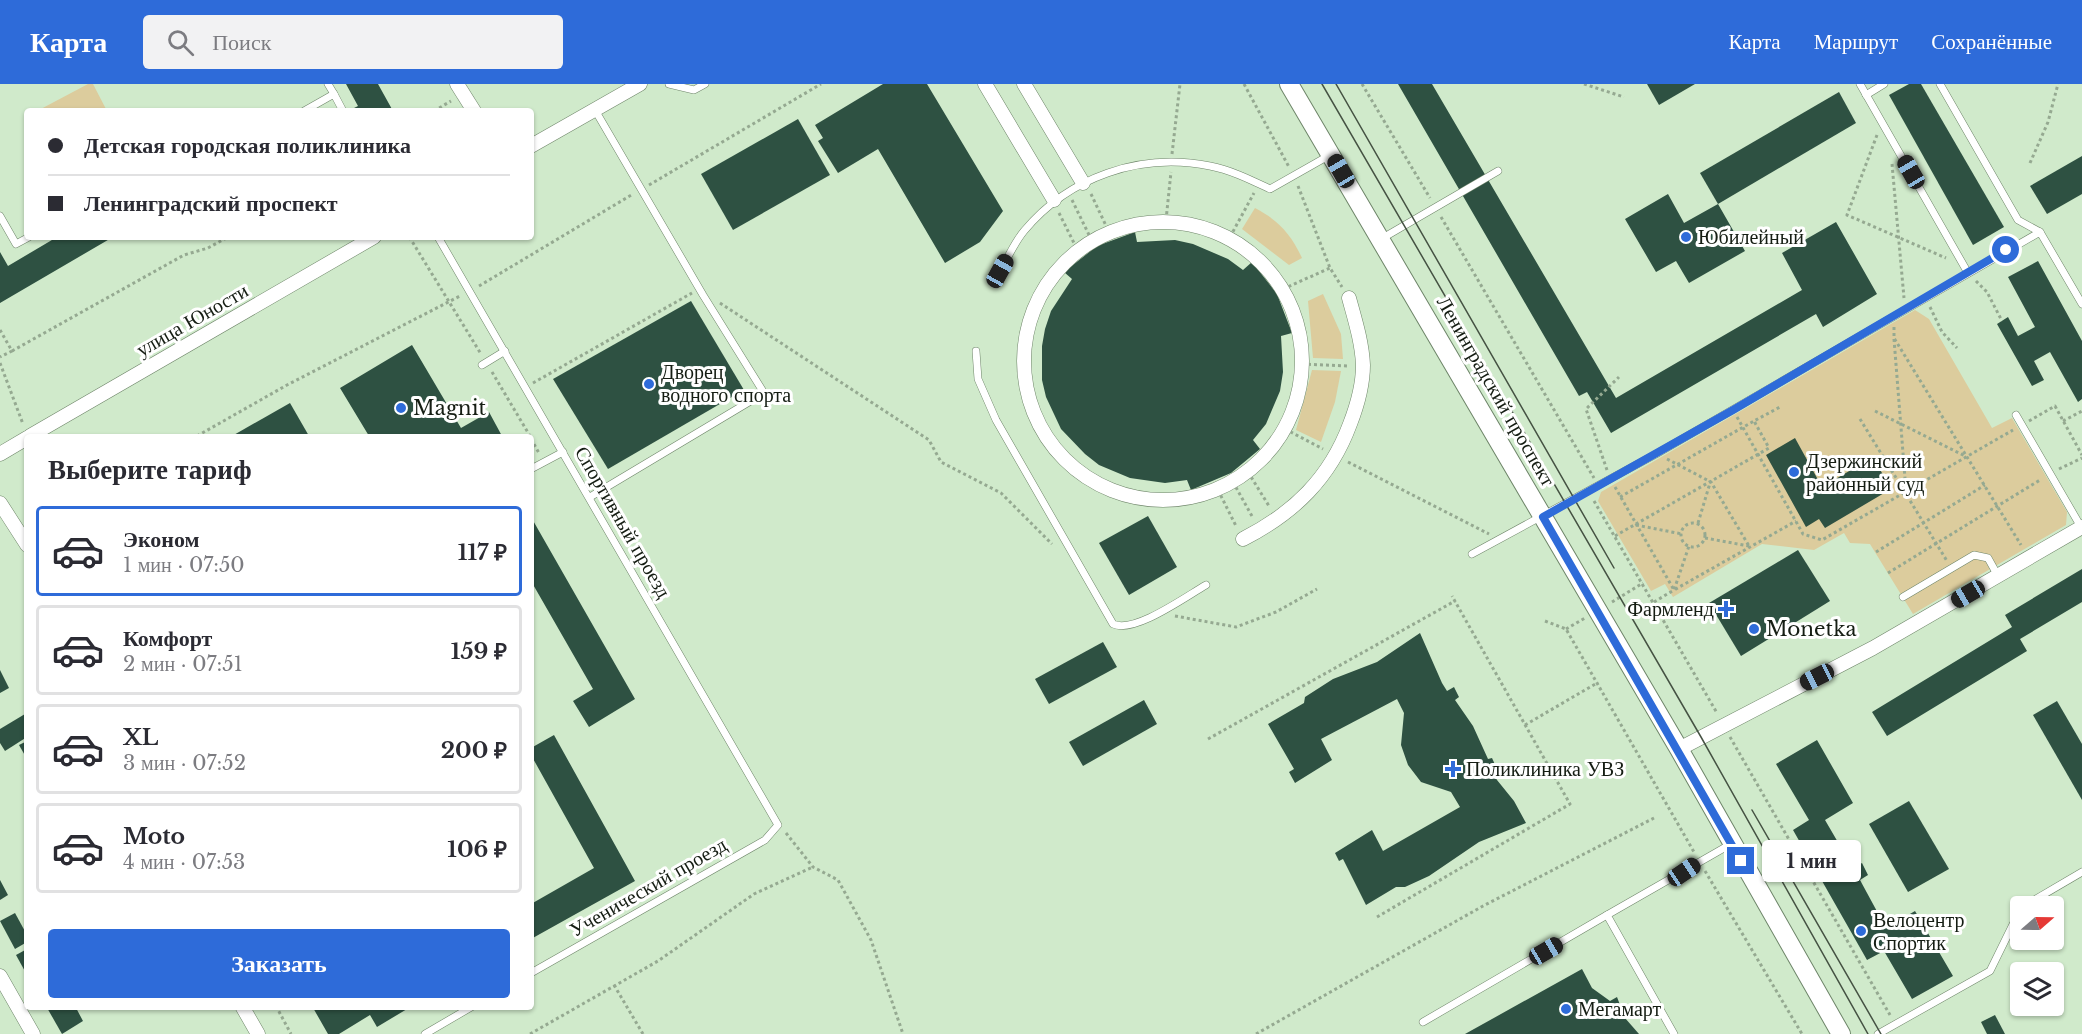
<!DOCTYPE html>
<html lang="ru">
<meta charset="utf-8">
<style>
:root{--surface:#fff;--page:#f2f2f3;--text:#2b2b33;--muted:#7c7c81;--line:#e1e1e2;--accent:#2e6bd9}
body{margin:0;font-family:"Libre Baskerville",serif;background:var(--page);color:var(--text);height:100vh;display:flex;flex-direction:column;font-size:22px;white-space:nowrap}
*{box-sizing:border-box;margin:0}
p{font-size:20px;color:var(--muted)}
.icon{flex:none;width:33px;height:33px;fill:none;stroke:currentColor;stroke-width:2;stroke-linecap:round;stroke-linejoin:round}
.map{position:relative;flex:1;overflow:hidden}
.side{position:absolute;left:24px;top:350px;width:510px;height:576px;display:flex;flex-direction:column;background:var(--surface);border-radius:6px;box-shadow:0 2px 4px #0004}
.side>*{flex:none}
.hud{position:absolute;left:24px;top:24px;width:510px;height:132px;border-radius:6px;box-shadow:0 2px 4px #0004;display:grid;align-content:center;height:132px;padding:0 24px;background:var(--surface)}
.needle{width:39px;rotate:70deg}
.buttons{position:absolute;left:2010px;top:812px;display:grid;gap:12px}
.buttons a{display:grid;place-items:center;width:54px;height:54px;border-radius:6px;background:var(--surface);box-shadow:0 2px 4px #0004;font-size:30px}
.end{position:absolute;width:27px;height:27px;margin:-14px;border:8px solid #2e6bd9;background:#fff;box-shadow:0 0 0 3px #fff}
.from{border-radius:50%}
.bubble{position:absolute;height:42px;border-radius:6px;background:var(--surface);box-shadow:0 2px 4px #0004;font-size:20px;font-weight:800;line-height:42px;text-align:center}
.car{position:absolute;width:18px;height:36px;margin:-18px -9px;border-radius:8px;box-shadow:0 0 4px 2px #0007;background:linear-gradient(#222 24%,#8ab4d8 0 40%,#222 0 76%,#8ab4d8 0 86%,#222 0)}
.hud b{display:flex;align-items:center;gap:21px;height:57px;font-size:22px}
.hud b+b{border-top:2px solid var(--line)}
.hud i{width:15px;height:15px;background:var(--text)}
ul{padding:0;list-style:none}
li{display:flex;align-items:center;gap:18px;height:90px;margin:0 12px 9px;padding:0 12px;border:3px solid var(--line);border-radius:6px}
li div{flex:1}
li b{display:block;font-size:22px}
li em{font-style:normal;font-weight:800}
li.selected{border-color:var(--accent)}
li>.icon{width:54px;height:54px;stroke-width:1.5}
h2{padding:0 24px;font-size:27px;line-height:72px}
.action{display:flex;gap:12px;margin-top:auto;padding:12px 24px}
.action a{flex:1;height:69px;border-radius:6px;background:var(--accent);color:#fff;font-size:24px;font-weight:800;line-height:69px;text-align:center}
header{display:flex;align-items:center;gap:36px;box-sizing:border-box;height:84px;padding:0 30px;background:var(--accent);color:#fff}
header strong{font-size:28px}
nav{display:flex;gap:33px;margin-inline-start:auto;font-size:21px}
.search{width:420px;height:54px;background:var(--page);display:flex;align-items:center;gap:15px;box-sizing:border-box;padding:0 21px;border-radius:6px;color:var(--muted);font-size:22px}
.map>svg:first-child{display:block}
</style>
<header>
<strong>Карта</strong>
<div class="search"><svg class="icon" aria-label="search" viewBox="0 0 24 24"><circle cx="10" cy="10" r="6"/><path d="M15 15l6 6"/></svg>Поиск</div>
<nav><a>Карта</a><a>Маршрут</a><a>Сохранённые</a></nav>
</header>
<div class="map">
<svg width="2082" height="950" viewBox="0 0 2082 950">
<rect width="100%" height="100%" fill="#d0eacb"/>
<g fill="#dccc9d">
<path d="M88 0H93L107 27H37Z"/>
<path d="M1255 124C1278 136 1291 150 1302 174L1289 181 1242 145Z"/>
<path d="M1323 210 1341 250 1343 275 1313 274 1308 217Z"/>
<path d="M1915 226 1929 235 1992 344 2012 334 2067 428 2066 441 1913 530 1870 460 1850 459 1844 449 1814 466 1762 460 1673 513 1665 500 1651 507 1598 417 1601 408Z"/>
<path d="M1312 286 1341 287 1335 318 1321 358 1296 346Z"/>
</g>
<g fill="#2e5142">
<path d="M346 0H378L393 27H348L358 22Z"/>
<path d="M883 0H927L1003 127 980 158 945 179 878 65 838 89 818 57 823 54 815 41Z"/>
<path d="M1398 0H1432L1616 314 1802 206 1782 169 1836 138 1877 210 1823 243 1816 230 1611 349 1587 308 1579 312Z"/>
<path d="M1647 0H1695L1659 21Z"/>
<path d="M1909 0H1921L2004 143 1973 161 1889 11Z"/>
<path d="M1839 8 1856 39 1718 120 1700 89Z"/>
<path d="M798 35 830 91 733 146 701 90Z"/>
<path d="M2082 72V110L2047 130 2030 102Z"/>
<path d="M1668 110 1684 139 1718 120 1745 167 1689 199 1676 177 1656 188 1625 135Z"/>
<path d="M1135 148 1137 158 1175 156 1193 160 1228 175 1243 186 1252 178 1277 210 1292 249 1281 252 1283 288 1280 307 1266 340 1253 356 1260 365 1231 389 1191 406 1187 396 1165 399 1130 394 1099 381 1085 370 1061 345 1046 313 1042 296V262L1045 245 1051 227 1072 195 1064 188 1097 162Z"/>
<path d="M57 153H113L0 219V168L8 182Z"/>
<path d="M2038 177 2082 257V315L2078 318 2050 268 2034 277 2044 296 2032 302 1997 240 2008 233 2018 252 2035 243 2008 193Z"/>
<path d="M691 217 744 306 608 385 553 295Z"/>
<path d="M412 261 461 344 489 328 502 352H369L340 304Z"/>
<path d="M290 319 309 352H232Z"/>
<path d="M1795 354 1822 403 1873 373 1891 405 1825 444 1819 435 1806 443 1766 371Z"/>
<path d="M1148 432 1177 483 1129 511 1099 459Z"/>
<path d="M531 433 635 615 589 643 573 617 593 605 531 497Z"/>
<path d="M1798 466 1830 517 1741 572 1709 519Z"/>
<path d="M2082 485V518L2020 555 2027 567 1887 652 1872 628 2012 543 2005 531Z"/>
<path d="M1420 549 1442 599 1447 607 1454 603 1459 613 1455 616 1473 642 1488 675 1492 674 1497 685 1492 687 1497 696 1514 717 1526 739 1479 758 1429 792 1405 803H1396L1366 821 1343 775 1339 777 1335 769 1372 746 1383 767 1460 723 1451 708 1421 698 1408 681 1401 661 1404 629 1397 615 1321 655 1332 676 1295 699 1289 688 1294 685 1268 640 1304 619 1305 613 1333 595 1377 578Z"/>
<path d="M1103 558 1117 583 1049 620 1035 595Z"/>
<path d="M0 586 9 604 0 609Z"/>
<path d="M1144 616 1157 640 1083 682 1069 658Z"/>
<path d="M2057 617 2082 660V716L2033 631Z"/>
<path d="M25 630 27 653 5 667 0 659V645Z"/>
<path d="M554 651 635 797 531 855V820L594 784 531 671V664Z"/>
<path d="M1817 656 1853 719 1825 736 1853 784 1862 779 1868 791 1860 796 1886 844 1915 827 1953 892 1912 915 1884 867 1867 876 1793 746 1809 736 1776 680Z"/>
<path d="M27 657V675L19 661Z"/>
<path d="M1909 717 1949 785 1908 808 1869 740Z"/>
<path d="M0 796 8 811 0 816Z"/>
<path d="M15 829 27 851V858L15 865 0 837Z"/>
<path d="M27 865V891L16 871Z"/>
<path d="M1582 885 1592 904 1610 917 1617 913 1625 934 1639 950H1465Z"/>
<path d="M46 922H75L83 937 62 950Z"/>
<path d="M312 922H412L377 943 370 931 339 950H328Z"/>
<path d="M1995 931 2005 950H1987L1981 938Z"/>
</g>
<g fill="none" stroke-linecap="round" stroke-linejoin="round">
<g stroke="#6e8569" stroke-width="8">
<g id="lane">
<path d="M328 0 334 10"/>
<path d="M669 0 694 6 705 0"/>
<path d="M1860 0 1968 189"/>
<path d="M1940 0 2018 136 2040 148"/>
<path d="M1866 11 1884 0"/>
<path d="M304 27 334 10 343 27"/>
<path d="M0 132 16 160 29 153"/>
<path d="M438 153 778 741 765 756 531 889"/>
<path d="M1381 155 1498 87"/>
<path d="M1000 187C1008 174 1014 159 1024 147 1069 93 1140 68 1210 82 1231 86 1251 96 1270 105L1330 71"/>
<path d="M976 267 978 295 996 336 1113 540C1134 550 1185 513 1206 501"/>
<path d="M482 281 505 267"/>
<path d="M2016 331 2081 443"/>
<path d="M531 385 563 368"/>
<path d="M590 413 764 309 703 211 595 26"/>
<path d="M1472 470 1656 370 2040 148 2082 220"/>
<path d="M1903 513 1974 471 1988 474 1998 492"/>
<path d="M2024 822 2082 788"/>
<path d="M1423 938 1607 831"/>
<path d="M425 950 473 922"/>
<path d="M1674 950 1607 831 1731 760"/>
<path d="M1878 950 1990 887 2020 826"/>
</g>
</g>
<g stroke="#6e8569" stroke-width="15">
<g id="street">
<path d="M457 0 474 27"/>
<path d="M985 0 1054 116"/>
<path d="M1024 0 1083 99"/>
<path d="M531 62 640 0"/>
<circle cx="1163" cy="277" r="139"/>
<path d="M30 352 374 153"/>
<path d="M0 370 27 354"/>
<path d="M0 419 27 461"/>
<path d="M1243 455C1294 429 1330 394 1350 340 1357 322 1363 301 1363 281 1362 258 1355 236 1349 214"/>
<path d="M1679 665 1873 564 2082 443"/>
<path d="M0 892 33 950"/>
<path d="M242 922 258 950"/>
</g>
</g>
<g stroke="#6e8569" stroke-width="20">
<path id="secondary" d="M1289 0 1679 665 1841 950"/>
</g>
<g stroke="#95a991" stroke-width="3" stroke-dasharray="3 3" stroke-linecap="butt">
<path d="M1244 0 1289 83"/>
<path d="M1362 0 1430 114"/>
<path d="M1584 0 1624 13"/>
<path d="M434 27 451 17"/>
<path d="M1877 51 1847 131 1946 174"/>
<path d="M1172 70 1180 0"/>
<path d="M2030 79 2048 38 2058 0"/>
<path d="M1892 80 1904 214"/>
<path d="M649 101 821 0"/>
<path d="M1298 102 1330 184 1342 203"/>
<path d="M1091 110 1109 148"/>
<path d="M1072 116 1092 157"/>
<path d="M1059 129 1078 167"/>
<path d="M1441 133 1594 394"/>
<path d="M1166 136 1171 88"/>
<path d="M403 153 410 154 481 270"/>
<path d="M1230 153 1254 109"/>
<path d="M1976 197 1987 208 2002 237"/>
<path d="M479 202 633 110"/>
<path d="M1283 205 1330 184"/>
<path d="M720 219 929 356 941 378 1001 409 1052 460"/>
<path d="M1930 223 1942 248 1957 264"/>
<path d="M1894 243V254L2021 461"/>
<path d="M0 246 12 267 0 273"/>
<path d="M1894 255 1906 407"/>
<path d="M12 267 184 171 208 164 228 153"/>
<path d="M0 279 23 340"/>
<path d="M1302 280 1349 282"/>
<path d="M492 288 530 352"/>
<path d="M533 299 692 209"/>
<path d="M1875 327 1965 372"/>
<path d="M1737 333 1803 450 1822 456 2013 346"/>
<path d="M1860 335 1947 477"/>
<path d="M2029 337 2055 322 2082 371"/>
<path d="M2063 337 2082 327"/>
<path d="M1285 345 1323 365"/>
<path d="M197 352 287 301 460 212"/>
<path d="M531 355 539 369"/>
<path d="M1667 375 1711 398 1749 462"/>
<path d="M1348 378 1489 450"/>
<path d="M2059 385 2082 374"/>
<path d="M1607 386 1586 325 1619 293"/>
<path d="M1248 388 1269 422"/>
<path d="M1233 398 1253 434"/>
<path d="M1615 403 1674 506 1796 437"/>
<path d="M1218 406 1236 442"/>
<path d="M1620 413 1754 337"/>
<path d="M1594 417 1717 629"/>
<path d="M1698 439 1710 399"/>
<circle cx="1693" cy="451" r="12"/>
<path d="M1636 441 1682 450"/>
<path d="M1615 452 1769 364 1754 337 1780 323"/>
<path d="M1705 454 1749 462"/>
<path d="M1876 468 1985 401"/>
<path d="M1888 489 2040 396"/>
<path d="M1612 518 1643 499"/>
<path d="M1654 518 1674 506 1689 462"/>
<path d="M1175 532 1236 543 1276 528 1317 505"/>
<path d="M1545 537 1566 545 1694 768"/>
<path d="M1566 545 1585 534"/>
<path d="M1525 641 1597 599"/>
<path d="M1730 653 1890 931"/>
<path d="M1208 655 1455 517"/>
<path d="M786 749 813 783 838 796 871 856 903 950"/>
<path d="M1705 787 1802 950"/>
<path d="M1377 833 1570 720 1452 512"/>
<path d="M614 901 643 950"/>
<path d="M276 922 291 950"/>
<path d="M530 950 658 877 754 810 813 783"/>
<path d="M1256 950 1483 822 1654 734"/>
</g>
<use href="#lane" stroke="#fff" stroke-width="7"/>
<use href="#street" stroke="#fff" stroke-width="14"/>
<use href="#secondary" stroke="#fff" stroke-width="18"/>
<g stroke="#455243" stroke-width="1.5">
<path d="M1322 0 1701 653 1868 950"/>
<path d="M1336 0 1614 484"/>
<path d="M1752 726 1881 950"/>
</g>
</g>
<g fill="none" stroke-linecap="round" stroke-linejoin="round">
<path stroke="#2e6bd9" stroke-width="8" d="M1741 777 1543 433 1733 326 2006 166"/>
</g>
<g fill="#2e6bd9" stroke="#fff" stroke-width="2">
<circle cx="1686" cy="153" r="6"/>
<circle cx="649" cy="300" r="6"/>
<circle cx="401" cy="324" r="6"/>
<circle cx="1794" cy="388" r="6"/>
<path d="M1723 516h6v6h6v6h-6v6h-6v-6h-6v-6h6z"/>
<circle cx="1754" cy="545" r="6"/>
<path d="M1450 676h6v6h6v6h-6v6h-6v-6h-6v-6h6z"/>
<circle cx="1861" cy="847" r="6"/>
<circle cx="1566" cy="925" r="6"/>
</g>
<g text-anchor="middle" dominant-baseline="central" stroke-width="6" stroke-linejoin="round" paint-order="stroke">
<g font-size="20" fill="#151d13" stroke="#fff" text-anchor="start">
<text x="1698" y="153">Юбилейный</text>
<text x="661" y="288">Дворец<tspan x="661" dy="23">водного спорта</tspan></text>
<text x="413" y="324">Magnit</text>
<text x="1806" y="377">Дзержинский<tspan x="1806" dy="23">районный суд</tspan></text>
<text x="1714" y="525" text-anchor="end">Фармленд</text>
<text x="1766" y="545">Monetka</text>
<text x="1466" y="685">Поликлиника УВЗ</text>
<text x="1873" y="836">Велоцентр<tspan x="1873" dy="23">Спортик</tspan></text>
<text x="1578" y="925">Мегамарт</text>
</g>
<g font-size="20" fill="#151d13" stroke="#fff">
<text transform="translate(192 236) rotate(-30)">улица Юности</text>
<text transform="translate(1496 307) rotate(60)">Ленинградский проспект</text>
<text transform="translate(623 438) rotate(60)">Спортивный проезд</text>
<text transform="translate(648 803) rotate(-30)">Ученический проезд</text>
</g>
</g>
</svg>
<div class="buttons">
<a><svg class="needle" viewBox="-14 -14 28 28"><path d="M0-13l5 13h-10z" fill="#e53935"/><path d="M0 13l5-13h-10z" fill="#7c7c81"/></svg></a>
<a><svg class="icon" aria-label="layers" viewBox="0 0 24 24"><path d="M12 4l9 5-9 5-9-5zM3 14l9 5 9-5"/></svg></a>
</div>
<i class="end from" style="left:2006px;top:166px"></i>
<i class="end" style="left:1741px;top:777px"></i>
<div class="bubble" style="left:1762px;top:756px;width:99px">1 мин</div>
<i class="car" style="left:1341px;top:87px;rotate:330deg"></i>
<i class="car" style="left:1911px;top:88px;rotate:330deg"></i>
<i class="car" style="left:1000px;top:187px;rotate:29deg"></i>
<i class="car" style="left:1968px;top:510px;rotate:240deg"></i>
<i class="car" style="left:1817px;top:593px;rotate:243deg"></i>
<i class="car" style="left:1684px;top:788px;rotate:56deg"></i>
<i class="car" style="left:1546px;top:867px;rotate:60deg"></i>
<div class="hud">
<b><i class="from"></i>Детская городская поликлиника</b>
<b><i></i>Ленинградский проспект</b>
</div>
<section class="side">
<h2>Выберите тариф</h2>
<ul>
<li class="selected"><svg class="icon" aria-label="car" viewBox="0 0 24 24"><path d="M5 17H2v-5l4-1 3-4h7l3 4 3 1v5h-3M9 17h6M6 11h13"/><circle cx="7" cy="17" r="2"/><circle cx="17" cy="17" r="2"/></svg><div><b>Эконом</b><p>1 мин · 07:50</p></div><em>117 ₽</em></li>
<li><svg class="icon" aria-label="car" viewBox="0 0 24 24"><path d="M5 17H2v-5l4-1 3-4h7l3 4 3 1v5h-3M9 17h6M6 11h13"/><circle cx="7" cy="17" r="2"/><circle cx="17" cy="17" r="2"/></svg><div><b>Комфорт</b><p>2 мин · 07:51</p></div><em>159 ₽</em></li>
<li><svg class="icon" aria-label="car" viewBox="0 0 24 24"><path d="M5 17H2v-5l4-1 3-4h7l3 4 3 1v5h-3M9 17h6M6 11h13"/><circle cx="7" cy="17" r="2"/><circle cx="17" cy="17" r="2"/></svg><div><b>XL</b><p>3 мин · 07:52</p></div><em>200 ₽</em></li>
<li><svg class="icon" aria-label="car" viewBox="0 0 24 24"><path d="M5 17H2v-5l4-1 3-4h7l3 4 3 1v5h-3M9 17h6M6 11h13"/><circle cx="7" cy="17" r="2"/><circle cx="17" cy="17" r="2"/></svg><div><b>Moto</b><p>4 мин · 07:53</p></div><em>106 ₽</em></li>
</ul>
<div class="action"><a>Заказать</a></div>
</section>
</div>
